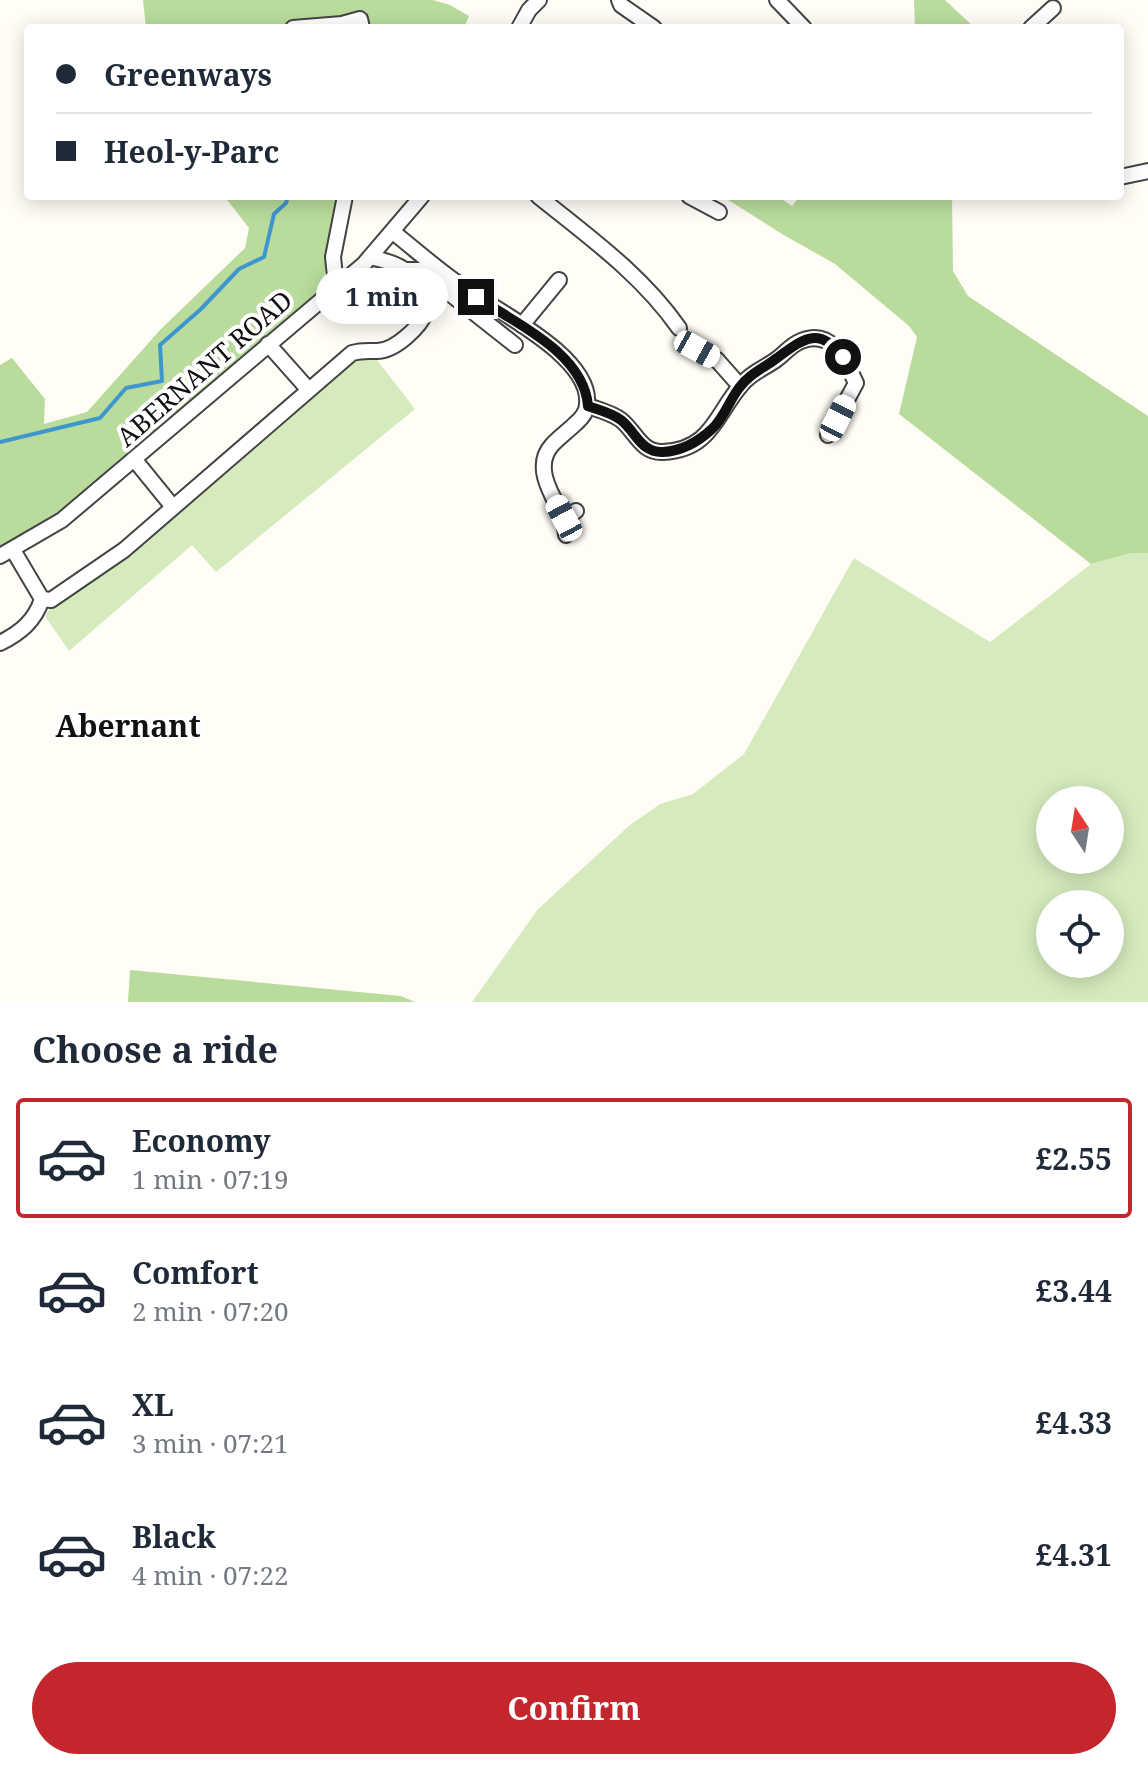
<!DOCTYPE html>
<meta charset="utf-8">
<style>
:root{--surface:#fff;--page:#f6f6f7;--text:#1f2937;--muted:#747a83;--line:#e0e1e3;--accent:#c4262e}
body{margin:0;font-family:"Noto Serif",serif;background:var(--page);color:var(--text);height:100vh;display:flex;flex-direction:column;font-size:30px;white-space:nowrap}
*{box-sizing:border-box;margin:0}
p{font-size:26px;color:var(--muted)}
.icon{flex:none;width:44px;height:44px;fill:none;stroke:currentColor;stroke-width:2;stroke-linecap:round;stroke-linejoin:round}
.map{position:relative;height:1002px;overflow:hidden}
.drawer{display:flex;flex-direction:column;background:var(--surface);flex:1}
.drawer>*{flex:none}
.guide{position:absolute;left:24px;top:24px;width:1100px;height:176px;border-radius:8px;box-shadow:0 4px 20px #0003;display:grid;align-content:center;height:176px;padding:0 32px;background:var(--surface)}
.needle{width:52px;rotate:348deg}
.controls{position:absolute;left:1036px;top:786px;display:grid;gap:16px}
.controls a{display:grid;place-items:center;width:88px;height:88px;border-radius:50%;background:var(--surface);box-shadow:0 4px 20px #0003;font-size:40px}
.end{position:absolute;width:36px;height:36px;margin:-18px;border:10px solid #111;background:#fff;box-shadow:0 0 0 4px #fff}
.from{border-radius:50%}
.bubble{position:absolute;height:56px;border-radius:28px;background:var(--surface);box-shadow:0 4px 20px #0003;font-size:26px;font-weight:700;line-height:56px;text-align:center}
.car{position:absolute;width:24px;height:48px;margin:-24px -12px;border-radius:10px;box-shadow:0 0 6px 2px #0007;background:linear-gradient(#fff 24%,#345 0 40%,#fff 0 76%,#345 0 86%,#fff 0)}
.guide b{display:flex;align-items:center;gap:28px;height:76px;font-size:30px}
.guide b+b{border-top:2px solid var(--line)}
.guide i{width:20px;height:20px;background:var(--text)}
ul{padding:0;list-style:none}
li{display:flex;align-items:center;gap:24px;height:120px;margin:0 16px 12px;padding:0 16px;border:4px solid transparent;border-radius:8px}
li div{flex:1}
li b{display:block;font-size:30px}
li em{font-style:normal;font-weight:700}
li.active{border-color:var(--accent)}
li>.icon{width:72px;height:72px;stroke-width:1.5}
h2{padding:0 32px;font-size:36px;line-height:96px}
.primary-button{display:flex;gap:16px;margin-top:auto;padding:16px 32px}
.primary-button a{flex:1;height:92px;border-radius:48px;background:var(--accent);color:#fff;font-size:32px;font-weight:700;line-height:92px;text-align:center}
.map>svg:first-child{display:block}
</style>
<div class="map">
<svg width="1148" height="1002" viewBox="0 0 1148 1002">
<rect width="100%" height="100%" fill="#fffdf5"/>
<g fill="#d5ebbd" fill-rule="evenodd">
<path d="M353 356H374L415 409 216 572 192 545 69 651 45 616 51 607 92 577Z"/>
<path d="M1131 553H1148V1002H472L538 909 630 825 660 804 693 794 744 754 854 558 990 642 1091 564ZM1050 800H1110V860H1050ZM1050 904H1110V964H1050Z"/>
</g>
<g fill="#b9dc9c">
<path d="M143 0H433L450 5 469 16 464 28H146Z"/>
<path d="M914 0H945L975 28H915Z"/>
<path d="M219 196H338L330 233 323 289 58 514 0 549V365L12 358 45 399 44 424 87 412 161 329 245 248 249 228 228 201Z"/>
<path d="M722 196H777L792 206 800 196H952L953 271 968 296 1148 416V553H1131L1091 564 899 414 917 337 909 326 835 264 782 234Z"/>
<path d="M130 970 401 996 415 1002H128Z"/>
</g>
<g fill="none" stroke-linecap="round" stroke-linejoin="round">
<path stroke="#3f96cf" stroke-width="4" d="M0 442 100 418 126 388 162 381 160 345 201 309 239 269 264 257 274 214 286 203 288 196"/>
<g stroke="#444" stroke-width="18">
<g id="minor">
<path d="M619 0 621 5 654 28"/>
<path d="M777 0 804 28"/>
<path d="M293 28 342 24 360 19 362 28"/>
<path d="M519 28 529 10 539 0"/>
<path d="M1031 28 1053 8"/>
<path d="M1120 177 1148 171"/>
<path d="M538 196C589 237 641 274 679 328"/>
<path d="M689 196 719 212"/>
<path d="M393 232C417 251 440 272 466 289 498 312 592 357 587 404 587 412 581 419 575 424 568 431 559 437 552 445 532 467 553 497 564 518"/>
<path d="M407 270H420L515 345"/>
<path d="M336 286 333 257 345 196"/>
<path d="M522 325 559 280"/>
<path d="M268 344 308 389"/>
<path d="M697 349 717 360 740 386"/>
<path d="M588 406C599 410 612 413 621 420 636 432 641 453 663 452 712 450 716 413 742 384 752 372 765 368 777 359 785 353 791 345 801 341 832 328 845 360 856 383L828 435"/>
<path d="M134 459 173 507"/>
<path d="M566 535 564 518 576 511"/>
<path d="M13 550 42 599 51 600 124 550 352 353C362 350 367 351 377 351 395 351 420 327 426 312 409 273 414 267 370 257"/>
<path d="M0 556 62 520 364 264 422 196"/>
<path d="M0 643C20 633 35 621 42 599"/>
</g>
</g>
<use href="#minor" stroke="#fff" stroke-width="14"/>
</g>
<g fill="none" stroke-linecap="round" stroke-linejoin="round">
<path stroke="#111" stroke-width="10" d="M476 297C515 323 584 353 588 406 599 410 612 413 621 420 636 432 641 453 663 452 682 451 698 442 712 429 724 418 729 401 739 388 749 374 764 368 777 358 803 339 819 325 843 357"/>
</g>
<g text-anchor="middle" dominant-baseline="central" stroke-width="8" stroke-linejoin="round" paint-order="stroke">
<g font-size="26" fill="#111" stroke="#fff">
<text transform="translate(204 368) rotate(-41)">ABERNANT ROAD</text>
</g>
<g font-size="30" font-weight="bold" fill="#111" stroke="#fff">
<text x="128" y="725">Abernant</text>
</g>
</g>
</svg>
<div class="controls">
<a><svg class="needle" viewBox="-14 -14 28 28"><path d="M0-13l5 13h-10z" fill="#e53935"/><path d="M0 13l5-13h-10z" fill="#747a83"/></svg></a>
<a><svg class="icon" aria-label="locate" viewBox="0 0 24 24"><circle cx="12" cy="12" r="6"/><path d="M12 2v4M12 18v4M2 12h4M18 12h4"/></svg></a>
</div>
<i class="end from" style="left:843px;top:357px"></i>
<i class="end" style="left:476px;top:297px"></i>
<div class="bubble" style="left:316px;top:268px;width:132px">1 min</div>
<i class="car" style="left:697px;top:349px;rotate:119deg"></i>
<i class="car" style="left:838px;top:418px;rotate:27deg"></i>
<i class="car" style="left:564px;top:518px;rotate:332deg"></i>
<div class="guide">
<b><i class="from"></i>Greenways</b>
<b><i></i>Heol-y-Parc</b>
</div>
</div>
<section class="drawer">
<h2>Choose a ride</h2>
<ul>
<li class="active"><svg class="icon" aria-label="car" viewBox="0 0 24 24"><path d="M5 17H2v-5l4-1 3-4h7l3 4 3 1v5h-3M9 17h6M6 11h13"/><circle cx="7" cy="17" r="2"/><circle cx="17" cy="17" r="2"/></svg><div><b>Economy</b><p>1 min · 07:19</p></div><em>£2.55</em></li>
<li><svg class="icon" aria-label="car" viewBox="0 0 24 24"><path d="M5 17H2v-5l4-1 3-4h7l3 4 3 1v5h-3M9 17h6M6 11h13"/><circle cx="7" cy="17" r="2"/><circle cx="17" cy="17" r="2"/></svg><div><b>Comfort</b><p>2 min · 07:20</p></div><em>£3.44</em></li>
<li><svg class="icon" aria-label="car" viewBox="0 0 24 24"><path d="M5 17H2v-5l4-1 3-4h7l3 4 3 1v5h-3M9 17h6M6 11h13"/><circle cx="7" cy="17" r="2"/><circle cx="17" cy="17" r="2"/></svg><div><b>XL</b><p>3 min · 07:21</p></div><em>£4.33</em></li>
<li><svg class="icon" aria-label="car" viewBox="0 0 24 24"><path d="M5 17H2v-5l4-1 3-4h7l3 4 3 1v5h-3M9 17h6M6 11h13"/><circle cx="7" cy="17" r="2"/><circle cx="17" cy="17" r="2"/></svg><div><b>Black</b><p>4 min · 07:22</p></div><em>£4.31</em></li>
</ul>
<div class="primary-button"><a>Confirm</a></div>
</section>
